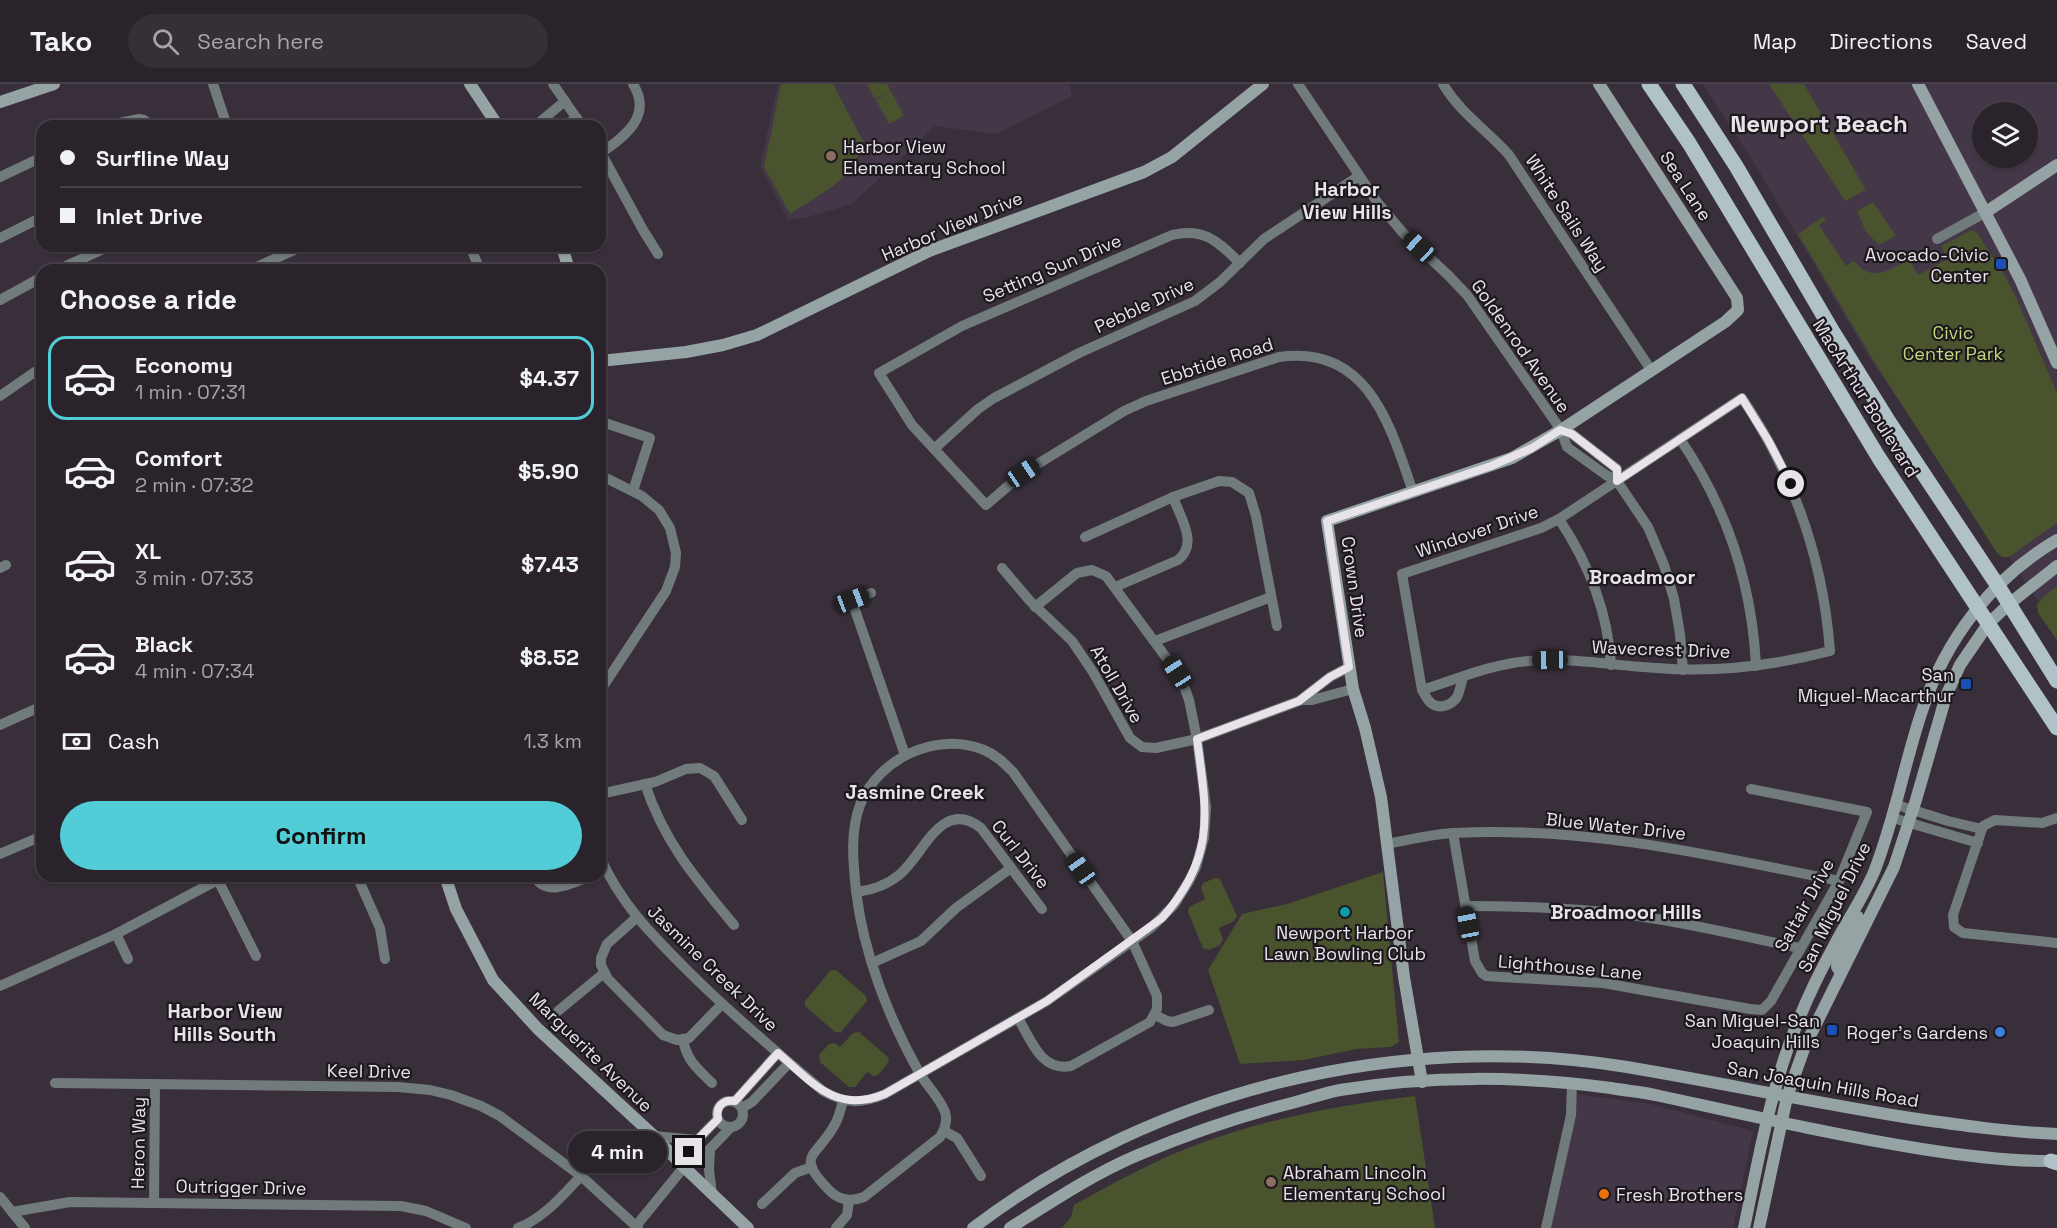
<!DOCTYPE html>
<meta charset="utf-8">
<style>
:root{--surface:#2a232c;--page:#362f38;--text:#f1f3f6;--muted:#a5a4a9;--line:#464048;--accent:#52ccd6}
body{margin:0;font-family:"Space Grotesk",sans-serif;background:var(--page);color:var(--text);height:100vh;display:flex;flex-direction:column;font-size:22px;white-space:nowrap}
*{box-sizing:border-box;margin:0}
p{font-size:20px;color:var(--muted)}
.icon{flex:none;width:33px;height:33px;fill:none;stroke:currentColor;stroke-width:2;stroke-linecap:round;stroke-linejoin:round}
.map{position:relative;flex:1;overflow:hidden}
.side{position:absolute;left:36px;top:180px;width:570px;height:618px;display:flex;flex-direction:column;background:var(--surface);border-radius:18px;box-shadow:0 2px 4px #0004,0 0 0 2px var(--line)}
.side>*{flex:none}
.banner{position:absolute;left:36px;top:36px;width:570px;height:132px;border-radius:18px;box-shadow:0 2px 4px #0004,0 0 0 2px var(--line);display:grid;align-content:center;height:132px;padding:0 24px;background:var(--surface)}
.controls{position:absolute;left:1972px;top:18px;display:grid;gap:12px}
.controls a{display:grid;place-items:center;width:66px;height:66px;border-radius:50%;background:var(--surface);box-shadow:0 2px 4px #0004,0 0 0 2px var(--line);font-size:30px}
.end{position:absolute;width:27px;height:27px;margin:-14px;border:8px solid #e8e2e9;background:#111;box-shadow:0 0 0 3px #111}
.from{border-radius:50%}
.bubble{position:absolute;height:42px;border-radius:21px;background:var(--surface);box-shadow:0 2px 4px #0004,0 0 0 2px var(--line);font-size:20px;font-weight:700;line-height:42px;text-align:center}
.car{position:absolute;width:18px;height:36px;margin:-18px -9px;border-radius:8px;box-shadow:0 0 4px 2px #0007;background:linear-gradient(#222 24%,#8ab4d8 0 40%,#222 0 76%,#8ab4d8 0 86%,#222 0)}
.banner b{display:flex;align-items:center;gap:21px;height:57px;font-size:22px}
.banner b+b{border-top:2px solid var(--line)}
.banner i{width:15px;height:15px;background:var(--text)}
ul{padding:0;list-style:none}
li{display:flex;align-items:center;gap:18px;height:84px;margin:0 12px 9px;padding:0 12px;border:3px solid transparent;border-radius:18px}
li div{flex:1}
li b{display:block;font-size:22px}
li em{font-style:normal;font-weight:700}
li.on{border-color:var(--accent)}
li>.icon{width:54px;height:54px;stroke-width:1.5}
h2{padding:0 24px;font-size:27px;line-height:72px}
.pay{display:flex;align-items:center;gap:15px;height:66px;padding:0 24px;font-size:22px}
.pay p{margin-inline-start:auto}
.button{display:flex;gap:12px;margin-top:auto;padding:12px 24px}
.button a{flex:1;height:69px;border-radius:36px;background:var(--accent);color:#111;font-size:24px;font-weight:700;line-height:69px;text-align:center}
header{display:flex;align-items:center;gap:36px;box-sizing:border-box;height:84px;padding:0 30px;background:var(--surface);border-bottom:2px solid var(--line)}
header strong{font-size:28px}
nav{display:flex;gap:33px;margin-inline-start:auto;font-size:21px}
.search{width:420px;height:54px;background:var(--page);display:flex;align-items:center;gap:15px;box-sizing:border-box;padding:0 21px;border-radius:33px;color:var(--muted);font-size:22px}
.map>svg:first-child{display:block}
</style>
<header>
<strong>Tako</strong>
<div class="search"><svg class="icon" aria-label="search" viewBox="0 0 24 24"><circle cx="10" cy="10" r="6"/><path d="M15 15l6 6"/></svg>Search here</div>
<nav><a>Map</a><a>Directions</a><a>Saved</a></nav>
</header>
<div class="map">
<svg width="2057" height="1144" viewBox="0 0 2057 1144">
<rect width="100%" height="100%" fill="#382f3a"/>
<g fill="#443747" fill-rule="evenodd">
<path d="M778 0H1069L1072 12 996 50 935 42 852 120 808 133 788 136 760 82Z"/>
<path d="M1703 0H2057V556L2039 518 2007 470 2001 469 1871 276 1756 82ZM1983 28H2028V74H1983Z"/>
<path d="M1577 1010 1651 1020 1753 1047 1733 1144H1551Z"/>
</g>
<g fill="#49532d">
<path d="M781 0H833L864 59 851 87 832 103 790 130 764 83Z"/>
<path d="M867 0H887L904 32 889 40 876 16 889 8 875 15Z"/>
<path d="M1769 0H1804L1866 106 1845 117Z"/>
<path d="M1873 118 1896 152 1879 161 1866 148 1857 127Z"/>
<path d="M1824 132 1826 136 1819 141 1846 182 1854 177C1872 199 1888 187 1909 175L1918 191 1948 175 1941 162 1972 146 1977 149 2005 192 2016 213 2057 309V439L2009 473H2002L1997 469 1872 274 1798 150Z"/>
<path d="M2057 502V556L2038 529 2037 521 2042 514Z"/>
<path d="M1383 788 1399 958 1391 963 1356 965 1304 976 1240 980 1208 886 1242 830 1287 820Z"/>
<path d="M1215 794 1220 795 1237 832 1234 837 1219 844 1223 855 1220 861 1209 866 1203 864 1188 828 1189 823 1205 815 1201 804 1203 799Z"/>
<path d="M836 886 866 912 867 917 841 948H835L805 922V917L830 887Z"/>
<path d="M859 948 889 974 888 979 878 991 873 992 867 988 855 1003H849L820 978 819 971 829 960 835 959 840 963 853 949Z"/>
<path d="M1415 1012 1435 1144H1062L1071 1133 1074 1121C1112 1100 1151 1078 1193 1062 1264 1035 1339 1021 1415 1012Z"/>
</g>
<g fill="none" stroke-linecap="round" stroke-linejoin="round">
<g stroke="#727b7c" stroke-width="10">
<path d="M213 0 227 42"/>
<path d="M553 0 582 42"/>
<path d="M1298 0 1377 118 1404 150 1448 191 1467 211 1561 346 1567 363 1606 391 1617 397 1648 443 1664 481 1674 515 1680 550 1683 586"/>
<path d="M1443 0C1460 29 1487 46 1509 71L1651 286"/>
<path d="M105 42 139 35 144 36 152 42"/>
<path d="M535 42 565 17"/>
<path d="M564 42 577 34"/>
<path d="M600 67 643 146 658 170"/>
<path d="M601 69C625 52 653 32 633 0"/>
<path d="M0 93 42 73"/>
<path d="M0 154 42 133"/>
<path d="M1937 155 1986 128"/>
<path d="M470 162 480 186"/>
<path d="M1240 179C1218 158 1205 143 1172 151L962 242 879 289 912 341 986 421 1023 389 1124 327 1146 317 1279 273C1368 260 1390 341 1413 408"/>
<path d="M57 186 110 162"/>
<path d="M250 186 303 162"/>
<path d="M0 216 42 193"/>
<path d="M0 312 42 283"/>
<path d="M605 339 650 354 633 407"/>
<path d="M1561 346 1572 350 1617 385V397"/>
<path d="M1680 355C1727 424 1752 499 1756 582"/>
<path d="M934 365 978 325 994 314 1079 269 1195 217 1220 198 1264 155 1359 92"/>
<path d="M600 391 642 412 659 426 670 444 676 469 675 483 666 507 600 607"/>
<path d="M1559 435C1589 480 1608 527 1611 581"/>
<path d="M1085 453 1173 413 1219 397 1232 398 1249 409 1256 432 1277 542"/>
<path d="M0 484 6 481"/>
<path d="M1002 484 1030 517 1072 557 1093 588 1130 654 1142 663 1156 664 1197 655 1299 617 1330 593 1349 583"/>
<path d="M600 494 602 491"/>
<path d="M1115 503 1178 476C1199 460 1180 433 1173 413"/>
<path d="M871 509 852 517 905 671"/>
<path d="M1155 557 1271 513"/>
<path d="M1422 606C1457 595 1492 580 1528 577 1567 573 1617 582 1657 584 1716 589 1773 582 1830 567 1823 474 1794 391 1742 314L1559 435 1541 444 1402 490 1422 606C1425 610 1427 616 1431 619 1439 626 1452 621 1457 613 1460 607 1461 600 1463 593"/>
<path d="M1302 616H1312L1353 605"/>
<path d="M0 641 42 622"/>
<path d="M645 700C664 758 696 795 734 841"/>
<path d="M600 710 655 698 686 685 700 684 714 692 742 736"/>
<path d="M1897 721 1948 737 1982 745"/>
<path d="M1893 734 1978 759"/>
<path d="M2057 734 2042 739 1995 736 1983 742 1953 831 1954 843 1963 849 2057 859"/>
<path d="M1453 749 1475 877 1482 889 1486 892 1603 899 1750 925 1762 926 1771 917 1839 797 1867 728 1751 705"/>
<path d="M1386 760C1409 756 1432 750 1454 749 1584 742 1712 771 1839 797"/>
<path d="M0 770 42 752"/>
<path d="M600 773C621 820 651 850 686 885 730 929 776 968 823 1007 846 1020 862 1020 885 1010L1047 917 1151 844 1174 821 1189 797 1196 783 1204 754 1206 723 1197 655 1189 616 1184 602 1168 576 1106 492 1092 486 1077 489 1035 523"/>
<path d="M357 792 380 844 385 875"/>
<path d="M534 792C547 814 572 799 591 792"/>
<path d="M218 796 256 872"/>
<path d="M856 808C872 806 887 801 899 791 924 771 941 713 981 744L1042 825"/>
<path d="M1465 822C1523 822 1581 824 1638 832 1693 840 1747 853 1800 864"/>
<path d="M636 834 607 860 601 874V881L608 895 663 951 677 956 689 954 721 921"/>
<path d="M116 850 128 875"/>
<path d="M872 879 921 857 956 824 1011 784"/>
<path d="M0 902 116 850 225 792"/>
<path d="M558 927 604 889"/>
<path d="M1155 931 1167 937 1173 938 1209 926"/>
<path d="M683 956C687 977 697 984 712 999"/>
<path d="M55 999 398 1003 430 1006 451 1011 481 1022 500 1032 581 1092 638 1144"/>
<path d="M843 1016C841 1025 839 1034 834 1042 816 1074 794 1071 830 1107 840 1117 851 1118 864 1113L940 1053C945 1045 948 1037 945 1028 940 1014 927 1002 920 990 889 935 863 869 856 806 853 778 850 748 860 721 878 674 937 647 984 666 996 671 1004 679 1013 688L1132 857 1157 912V925L1150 938 1071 982C1041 988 1031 956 1018 934"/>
<circle cx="730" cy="1030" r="13"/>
<path d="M735 1017 778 969"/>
<path d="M742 1024 752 1018 789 979"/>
<path d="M944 1047 957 1054 981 1092"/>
<path d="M654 1052 697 1056"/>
<path d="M710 1065 709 1086 712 1110"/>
<path d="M684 1083C691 1060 701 1052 718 1035"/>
<path d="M0 1113 25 1144"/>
<path d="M154 1119 155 1000"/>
<path d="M762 1120 795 1089 812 1083"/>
<path d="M12 1128 70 1118 401 1122 426 1127 466 1144"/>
<path d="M636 1142 684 1083 710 1065 731 1043"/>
<path d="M518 1144C544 1134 562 1112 581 1092"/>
<path d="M836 1144 847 1131 849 1117"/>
<path d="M1546 1144 1571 1031 1572 999"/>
</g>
<g stroke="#95a3a5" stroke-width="12">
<path d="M470 0 498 42"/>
<path d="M1918 0 2020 195 2057 279"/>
<path d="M0 18 54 0"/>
<path d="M1986 128 2057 81"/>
<path d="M562 162 569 186"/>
<path d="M600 277 686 268 723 261 757 251 929 167 1144 88 1172 73 1263 0"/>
<path d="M445 792 456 825 493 896 538 945 654 1052 684 1083 748 1144"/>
<path d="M1841 889 1837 883 1838 875 1858 833"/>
<path d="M1422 998 1404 893 1381 713 1365 644 1353 605 1327 437 1512 374 1561 346 1725 238 1738 226 1737 214 1599 0"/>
<path d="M973 1144C1155 1005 1401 946 1627 983 1722 999 1816 1019 1911 1034 1959 1041 2008 1048 2057 1050"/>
<path d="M1010 1144C1051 1118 1093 1090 1138 1071 1188 1050 1240 1032 1292 1019 1308 1015 1324 1009 1340 1006 1427 991 1524 992 1611 1004 1627 1007 1644 1008 1660 1012 1747 1031 1834 1051 1922 1065 1966 1072 2012 1078 2057 1077"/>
<path d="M1744 1144C1758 1078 1769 1013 1793 950 1804 921 1818 891 1833 864 1846 838 1863 814 1874 788 1895 735 1904 680 1922 627 1945 556 1992 494 2057 456"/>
<path d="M1759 1144 1787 1013 1805 962 1894 783 1916 716 1946 612 1960 581 1988 540 2009 520 2057 482"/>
</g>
<g stroke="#b0c2c5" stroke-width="15">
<path d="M1649 0 1689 59 1879 374 2057 644"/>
<path d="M1683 0 1736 82 1833 248 1889 338 1998 502 2057 597"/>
<path d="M2051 1077 2057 1079"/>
</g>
</g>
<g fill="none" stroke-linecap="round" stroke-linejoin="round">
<path stroke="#e8e2e9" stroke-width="8" d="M689 1068 697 1056 718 1035C715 1023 723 1015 735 1017L778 969C813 999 836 1030 885 1010L1047 917 1162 834C1216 774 1207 729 1197 655L1299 617 1330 593 1349 583 1327 437 1491 382 1532 364 1560 346 1572 350 1617 385V397L1742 314 1768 356 1791 400"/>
</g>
<g fill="#8d6e63" stroke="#1d181e" stroke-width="2">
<circle cx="831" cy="72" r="6"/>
<circle cx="1271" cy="1098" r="6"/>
</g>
<g fill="#1a4fb4" stroke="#1d181e" stroke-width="2">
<rect x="1995" y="174" width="12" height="12" rx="3"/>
<rect x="1960" y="594" width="12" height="12" rx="3"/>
<rect x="1826" y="940" width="12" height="12" rx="3"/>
</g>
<circle fill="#0f9aa8" stroke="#1d181e" stroke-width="2" cx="1345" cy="828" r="6"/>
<circle fill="#3f7fe0" stroke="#1d181e" stroke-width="2" cx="2000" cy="948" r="6"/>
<circle fill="#e8710a" stroke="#1d181e" stroke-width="2" cx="1604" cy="1110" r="6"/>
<g text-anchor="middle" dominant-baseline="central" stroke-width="4.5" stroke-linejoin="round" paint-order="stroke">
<g font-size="18" fill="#e8e2e9" stroke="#1d181e" text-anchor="end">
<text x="843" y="62" text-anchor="start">Harbor View<tspan x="843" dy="21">Elementary School</tspan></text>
<text x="1989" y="170">Avocado-Civic<tspan x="1989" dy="21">Center</tspan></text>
<text x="1954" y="590">San<tspan x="1954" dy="21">Miguel-Macarthur</tspan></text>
<text x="1345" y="848" text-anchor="middle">Newport Harbor<tspan x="1345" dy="21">Lawn Bowling Club</tspan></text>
<text x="1820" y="936">San Miguel-San<tspan x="1820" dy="21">Joaquin Hills</tspan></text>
<text x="1988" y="948">Roger's Gardens</text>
<text x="1283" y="1088" text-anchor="start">Abraham Lincoln<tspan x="1283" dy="21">Elementary School</tspan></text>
<text x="1616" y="1110" text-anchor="start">Fresh Brothers</text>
</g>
<g font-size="18" fill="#e8e2e9" stroke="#1d181e">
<text transform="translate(1686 102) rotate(57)">Sea Lane</text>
<text transform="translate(1567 129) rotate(57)">White Sails Way</text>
<text transform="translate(952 142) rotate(-23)">Harbor View Drive</text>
<text transform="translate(1052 184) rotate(-23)">Setting Sun Drive</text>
<text transform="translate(1144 221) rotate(-25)">Pebble Drive</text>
<text transform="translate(1521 262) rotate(55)">Goldenrod Avenue</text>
<text transform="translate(1217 277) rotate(-18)">Ebbtide Road</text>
<text transform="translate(1866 314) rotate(58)">MacArthur Boulevard</text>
<text transform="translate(1477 447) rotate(-19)">Windover Drive</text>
<text transform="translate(1355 503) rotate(82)">Crown Drive</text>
<text transform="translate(1661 565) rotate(2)">Wavecrest Drive</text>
<text transform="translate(1117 600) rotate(60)">Atoll Drive</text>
<text transform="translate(1616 742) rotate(6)">Blue Water Drive</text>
<text transform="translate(1021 770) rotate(52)">Curl Drive</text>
<text transform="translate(1804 821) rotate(-61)">Saltair Drive</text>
<text transform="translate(1834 823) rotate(-64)">San Miguel Drive</text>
<text transform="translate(1570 883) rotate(5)">Lighthouse Lane</text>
<text transform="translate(713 884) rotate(44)">Jasmine Creek Drive</text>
<text transform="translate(591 968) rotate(44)">Marguerite Avenue</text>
<text transform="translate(369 987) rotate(1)">Keel Drive</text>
<text transform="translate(1823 1000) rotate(10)">San Joaquin Hills Road</text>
<text transform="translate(138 1059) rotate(-89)">Heron Way</text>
<text transform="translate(241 1103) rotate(1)">Outrigger Drive</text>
</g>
<g font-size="18" fill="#c0d87d" stroke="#1d181e">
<text x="1953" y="248">Civic<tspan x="1953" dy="21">Center Park</tspan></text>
</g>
<g font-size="20" font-weight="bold" fill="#e8e2e9" stroke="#1d181e">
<text x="1347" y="105">Harbor<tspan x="1347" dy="23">View Hills</tspan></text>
<text x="1642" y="493">Broadmoor</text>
<text x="915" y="708">Jasmine Creek</text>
<text x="1626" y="828">Broadmoor Hills</text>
<text x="225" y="927">Harbor View<tspan x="225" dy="23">Hills South</tspan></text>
</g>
<g font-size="24" font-weight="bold" fill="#e8e2e9" stroke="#1d181e">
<text x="1819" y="39">Newport Beach</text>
</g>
</g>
</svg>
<div class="controls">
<a><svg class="icon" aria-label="layers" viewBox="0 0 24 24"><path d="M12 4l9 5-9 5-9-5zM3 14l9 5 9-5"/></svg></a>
</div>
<i class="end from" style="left:1791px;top:400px"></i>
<i class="end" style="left:689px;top:1068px"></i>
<div class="bubble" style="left:568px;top:1047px;width:99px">4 min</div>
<i class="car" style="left:1419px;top:163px;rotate:313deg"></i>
<i class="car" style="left:1023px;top:389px;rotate:56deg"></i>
<i class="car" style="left:852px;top:516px;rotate:69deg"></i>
<i class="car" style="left:1550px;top:576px;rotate:269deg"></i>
<i class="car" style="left:1177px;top:588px;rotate:327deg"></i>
<i class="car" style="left:1081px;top:785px;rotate:325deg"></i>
<i class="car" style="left:1468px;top:840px;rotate:349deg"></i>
<div class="banner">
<b><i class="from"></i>Surfline Way</b>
<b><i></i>Inlet Drive</b>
</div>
<section class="side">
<h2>Choose a ride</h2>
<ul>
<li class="on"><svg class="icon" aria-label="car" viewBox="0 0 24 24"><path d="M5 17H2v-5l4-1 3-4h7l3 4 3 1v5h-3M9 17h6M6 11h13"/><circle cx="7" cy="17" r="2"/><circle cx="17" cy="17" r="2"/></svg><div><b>Economy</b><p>1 min · 07:31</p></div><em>$4.37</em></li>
<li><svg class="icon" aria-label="car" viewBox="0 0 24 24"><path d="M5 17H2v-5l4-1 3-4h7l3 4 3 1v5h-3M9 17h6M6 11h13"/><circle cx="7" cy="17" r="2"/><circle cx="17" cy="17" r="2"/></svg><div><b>Comfort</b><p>2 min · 07:32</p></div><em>$5.90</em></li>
<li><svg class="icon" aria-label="car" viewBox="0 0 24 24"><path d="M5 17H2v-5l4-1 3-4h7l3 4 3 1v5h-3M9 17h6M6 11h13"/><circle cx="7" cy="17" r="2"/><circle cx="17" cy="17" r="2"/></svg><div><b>XL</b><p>3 min · 07:33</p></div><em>$7.43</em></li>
<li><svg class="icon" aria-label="car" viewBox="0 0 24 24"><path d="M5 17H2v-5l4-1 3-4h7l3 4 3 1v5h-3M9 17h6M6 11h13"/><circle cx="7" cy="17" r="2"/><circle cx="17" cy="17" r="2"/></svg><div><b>Black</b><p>4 min · 07:34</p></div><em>$8.52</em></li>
</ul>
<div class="pay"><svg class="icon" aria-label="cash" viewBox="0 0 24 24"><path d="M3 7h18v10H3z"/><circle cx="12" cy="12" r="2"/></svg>Cash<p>1.3 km</p></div>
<div class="button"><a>Confirm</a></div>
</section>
</div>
